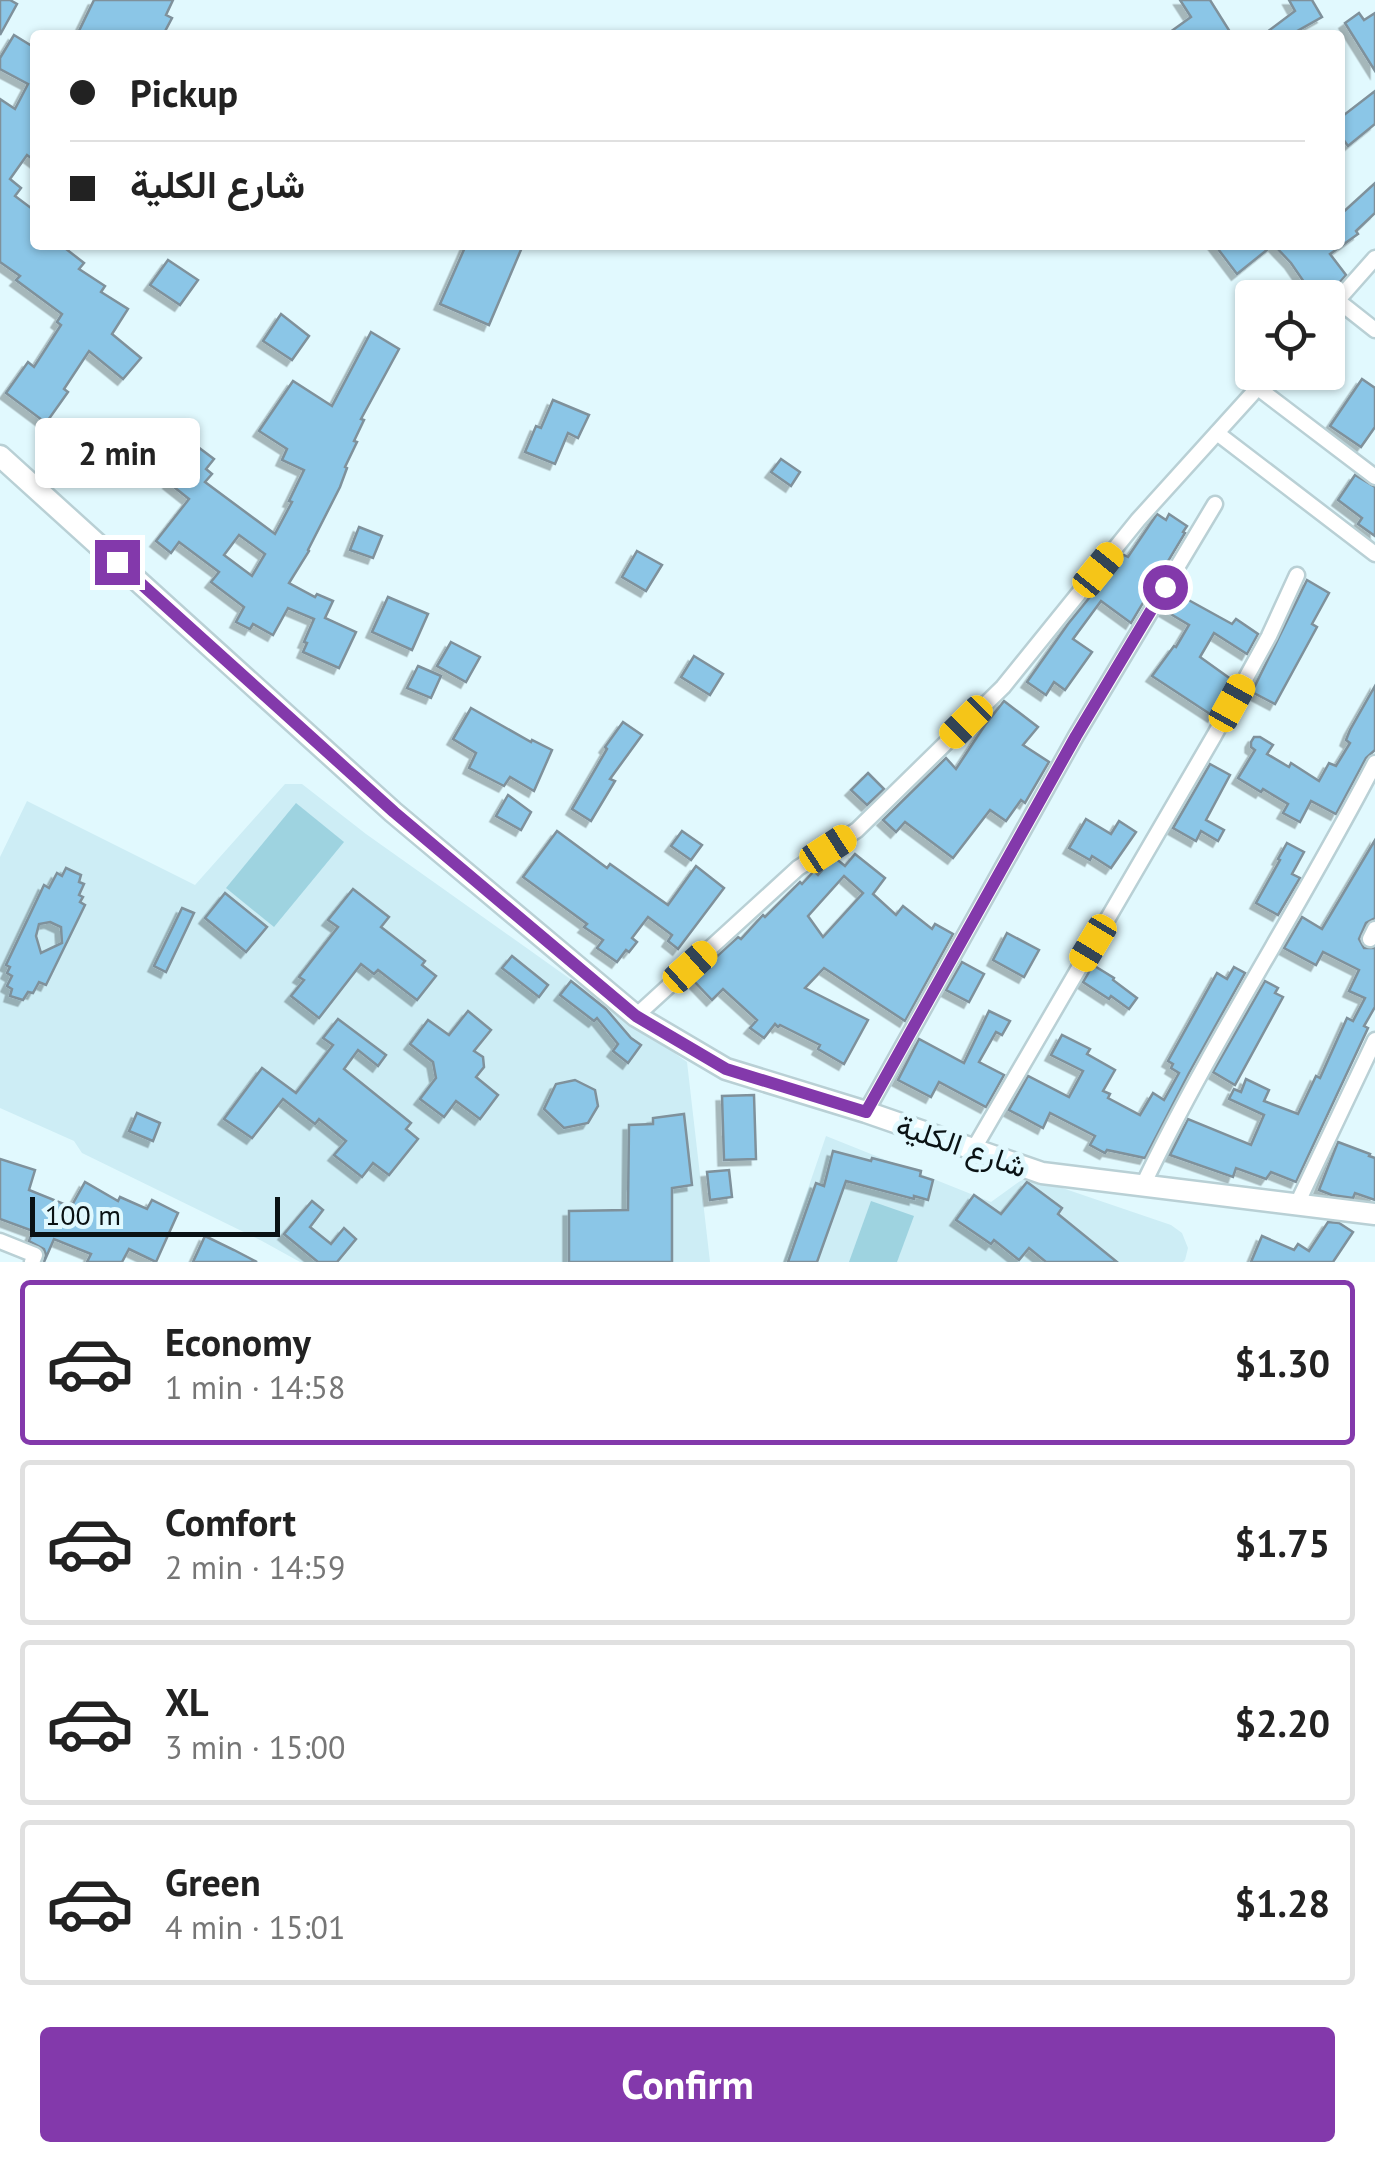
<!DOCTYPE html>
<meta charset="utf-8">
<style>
:root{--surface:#fff;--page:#f6f6f6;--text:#222;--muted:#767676;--line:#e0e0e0;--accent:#8339ab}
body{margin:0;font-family:"PT Sans",Vazirmatn,sans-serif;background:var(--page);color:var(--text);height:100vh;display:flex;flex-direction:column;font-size:38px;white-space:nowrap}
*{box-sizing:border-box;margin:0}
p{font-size:32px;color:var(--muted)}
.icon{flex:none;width:55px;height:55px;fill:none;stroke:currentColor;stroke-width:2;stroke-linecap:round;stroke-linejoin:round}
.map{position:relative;height:1262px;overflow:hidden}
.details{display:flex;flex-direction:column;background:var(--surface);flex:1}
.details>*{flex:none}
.banner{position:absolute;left:30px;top:30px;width:1315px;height:220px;border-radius:10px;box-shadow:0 2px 8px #0004;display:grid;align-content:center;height:220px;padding:0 40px;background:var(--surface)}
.buttons{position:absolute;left:1235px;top:280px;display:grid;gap:20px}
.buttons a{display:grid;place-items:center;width:110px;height:110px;border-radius:10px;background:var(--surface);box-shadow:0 2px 8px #0004;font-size:50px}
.scale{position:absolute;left:30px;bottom:25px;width:250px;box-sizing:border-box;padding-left:10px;border:5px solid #0a1214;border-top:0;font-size:28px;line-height:35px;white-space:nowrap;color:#0a1214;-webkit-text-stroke:8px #e1f9fe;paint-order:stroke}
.end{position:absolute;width:45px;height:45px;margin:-22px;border:12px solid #8339ab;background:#fff;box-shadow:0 0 0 5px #fff}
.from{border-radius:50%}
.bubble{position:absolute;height:70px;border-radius:10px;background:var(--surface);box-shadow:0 2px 8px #0004;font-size:32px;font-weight:800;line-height:70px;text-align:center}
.car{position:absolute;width:30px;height:60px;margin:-30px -15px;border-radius:12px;box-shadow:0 0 8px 2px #0007;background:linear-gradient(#f5c518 24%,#345 0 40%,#f5c518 0 76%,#345 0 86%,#f5c518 0)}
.banner b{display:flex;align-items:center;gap:35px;height:95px;font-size:38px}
.banner b+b{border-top:2px solid var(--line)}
.banner i{width:25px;height:25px;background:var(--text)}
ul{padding:18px 0 0;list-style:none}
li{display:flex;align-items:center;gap:30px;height:165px;margin:0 20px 15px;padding:0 20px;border:5px solid var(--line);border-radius:10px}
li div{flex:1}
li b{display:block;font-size:38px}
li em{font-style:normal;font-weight:800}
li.active{border-color:var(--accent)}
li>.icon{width:90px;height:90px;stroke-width:1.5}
.cta{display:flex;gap:20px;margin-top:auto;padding:20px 40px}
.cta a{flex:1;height:115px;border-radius:10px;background:var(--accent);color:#fff;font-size:40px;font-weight:800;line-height:115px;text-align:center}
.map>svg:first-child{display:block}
</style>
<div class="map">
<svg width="1375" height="1262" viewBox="0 0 1375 1262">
<defs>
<filter id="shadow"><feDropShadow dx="-5.5" dy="5.5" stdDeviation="0" flood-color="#0004"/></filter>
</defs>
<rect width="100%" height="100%" fill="#e1f9fe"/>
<g fill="#cdedf5">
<path d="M285 784H302L366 834 687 1062 710 1262H300L262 1241 82 1153 74 1141 0 1108V857L27 801 195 885Z"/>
<path d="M826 1136 991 1202 1027 1176 1171 1225 1182 1233 1188 1248 1185 1260 1183 1262H783Z"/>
</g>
<g fill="#9ed3e0">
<path d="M296 803 344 842 274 927 226 888Z"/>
<path d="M871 1201 914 1216 897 1262H849Z"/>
</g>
<g fill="#8bc6e7" stroke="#7f919b" stroke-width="2.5" fill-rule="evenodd" filter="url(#shadow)">
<path d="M0 0H10L17 4 0 35Z"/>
<path d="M94 0H173L166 15 172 18 163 35H77Z"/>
<path d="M1180 0H1210L1232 35H1166L1191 17Z"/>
<path d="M1289 0H1312L1322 17 1290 35H1263L1295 11Z"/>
<path d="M1359 13 1364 20 1375 13V71L1345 23Z"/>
<path d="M14 35 35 48V161L27 155 10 179 21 188 15 196 35 211V245H61L84 263 79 269 105 286 101 292 128 309 112 334 141 358 123 379 89 351 64 389 68 392 46 423 6 393 28 362 34 367 61 325 57 322 62 314 16 280 20 276 0 262V99L15 109 28 84 0 69V58Z"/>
<path d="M1375 91V124L1348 146 1340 135V118Z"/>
<path d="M1375 183V213L1356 231 1358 234 1330 254 1346 275 1326 298H1315L1291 263 1274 245H1340V215Z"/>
<path d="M466 245H523L489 325 440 304Z"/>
<path d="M1215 245H1273L1237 274Z"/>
<path d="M168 260 198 280 180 305 150 285Z"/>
<path d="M281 314 309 336 292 360 263 341Z"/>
<path d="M371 332 399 349 361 419 364 420 354 441 357 442 345 467 347 468 340 487 308 550 309 551 289 583 315 597 317 594 333 601 325 618 356 632 339 668 303 652 307 643 304 642 314 619 288 608 273 635 253 624 250 629 236 622 244 607 211 582 219 572 179 542 171 553 156 541 189 499 169 483 198 447 214 459 206 469 212 474 205 482 275 534 292 502 289 501 304 470 282 460 287 449 259 431 293 381 332 406ZM239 535 265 554 252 576 224 555Z"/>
<path d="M1362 379 1375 388V427L1361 447 1330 426Z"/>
<path d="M553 400 589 415 578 438 568 433 555 464 525 452 536 426 541 428Z"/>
<path d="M781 459 800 472 791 486 771 472Z"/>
<path d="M1355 475 1375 487V536L1358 524 1362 518 1338 500Z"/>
<path d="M1157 514 1166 520 1169 514 1187 526 1183 532 1185 533 1131 623 1101 601 1073 639 1092 652 1065 690 1054 682 1046 695 1027 682 1068 624 1124 555 1128 557Z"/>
<path d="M359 527 382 536 373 558 350 550Z"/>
<path d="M637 551 662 565 646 591 622 577Z"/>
<path d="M1307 580 1329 593 1312 624 1317 627 1275 704 1252 692Z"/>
<path d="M1174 592 1232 624 1236 619 1258 634 1247 654 1214 633 1200 657 1232 680 1213 716 1152 676 1174 646 1176 647 1189 625 1164 610Z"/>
<path d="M388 597 428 614 412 650 372 632Z"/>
<path d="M451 642 480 657 466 682 437 666Z"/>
<path d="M694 656 723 674 710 695 681 677Z"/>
<path d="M418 666 441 676 431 698 407 688Z"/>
<path d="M1375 686V750L1366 758 1336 814 1311 801 1300 822 1283 813 1288 804 1263 789 1261 792 1238 778 1255 750 1251 747V742L1254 737H1260L1273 745 1267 754 1289 767 1291 763 1319 781 1329 763 1336 766 1350 743 1346 740 1350 730Z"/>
<path d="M1004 701 1038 727 1023 745 1049 762 1025 803 1021 800 1006 821 990 810 953 858 905 822 896 832 883 820 946 758 956 769 985 725Z"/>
<path d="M471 708 531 742 532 740 552 750 534 791 510 777 504 786 469 768 476 753 453 739Z"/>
<path d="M623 722 642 735 610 779 615 781 591 821 572 809 607 749 605 747Z"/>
<path d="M1210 764 1230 775 1206 820 1224 830 1218 841 1201 831 1196 841 1173 828Z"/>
<path d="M868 773 884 789 867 805 851 790Z"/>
<path d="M508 795 531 812 521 830 496 816Z"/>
<path d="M1086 819 1111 834 1119 821 1136 832 1111 868 1092 856 1090 860 1069 848Z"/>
<path d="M557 831 607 868 610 864 668 905 696 866 724 888 678 949 668 941 672 935 648 917 632 938 637 942 629 952 626 950 617 962 597 948 603 940 584 927 587 924 523 877Z"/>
<path d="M682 831 702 845 691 860 671 846Z"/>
<path d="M1375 840V918L1366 923 1359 939 1364 948H1375V1007L1364 1026 1368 1028 1296 1182 1271 1172 1266 1179 1236 1168 1233 1177 1170 1155 1188 1119 1251 1145 1264 1115 1229 1099 1234 1089 1241 1092 1246 1079 1269 1090 1264 1101 1298 1114 1316 1076 1320 1078 1347 1018 1353 1021 1365 998 1349 991 1359 970 1323 952 1316 965 1284 948 1302 917 1322 929Z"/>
<path d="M1287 843 1304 852 1292 874 1300 878 1278 915 1256 903 1280 860 1278 859Z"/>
<path d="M855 854 885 878 873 894 896 915 903 906 932 929 935 924 953 934 905 1021 824 968 805 988 868 1020 844 1064 818 1049 820 1045 780 1025 778 1027 775 1024 764 1038 750 1028 757 1020 723 989 712 1000 692 979 738 937 741 939 763 915 765 917 800 882 802 884 814 871 818 875 834 857 845 866ZM844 876 863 893 823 937 808 916Z"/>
<path d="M66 868 81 875 79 882 84 884 79 895 83 897 80 902 85 905 46 985 39 982 33 993 28 992 23 1000 10 996 12 989 7 986 12 976 7 973 10 967 6 965 44 885 49 888 57 873 62 876ZM50 922 61 927 62 943 41 953 36 936 39 924Z"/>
<path d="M353 889 389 917 381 927 425 961 422 965 436 976 417 1000 378 970 374 974 361 964 319 1018 291 996 304 980 299 977 338 927 328 920Z"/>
<path d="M225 893 267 927 246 952 205 918Z"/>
<path d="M182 908 194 913 166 972 154 966Z"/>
<path d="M1007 933 1039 950 1024 977 993 960Z"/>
<path d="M512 956 548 985 539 997 502 968Z"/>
<path d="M962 962 984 974 969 1002 946 990Z"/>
<path d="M1093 965 1114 978 1113 980 1137 998 1129 1009 1111 996 1109 999 1083 982Z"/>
<path d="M1234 967 1245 973 1189 1073 1145 1158 1107 1150 1105 1153 1090 1145 1095 1136 1050 1113 1043 1128 1009 1110 1028 1076 1069 1097 1083 1071 1051 1055 1062 1035 1090 1049 1087 1054 1115 1070 1103 1091 1110 1094 1108 1098 1140 1115 1153 1093 1164 1100 1179 1073 1171 1068 1173 1064 1168 1061 1217 973 1227 979Z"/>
<path d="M571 981 606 1009 631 1038 641 1045 628 1063 613 1051 618 1044 597 1018 594 1021 560 995Z"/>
<path d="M1265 981 1278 988 1275 993 1283 997 1235 1085 1213 1072Z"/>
<path d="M468 1011 491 1030 474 1051 483 1057 484 1067 476 1077 498 1095 480 1119 456 1101 444 1117 420 1099 436 1078 433 1062 410 1044 428 1020 449 1035Z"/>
<path d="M989 1011 1010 1021 1002 1035 996 1032 979 1062 1004 1075 986 1107 939 1082 931 1097 898 1080 919 1039 964 1063Z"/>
<path d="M338 1019 386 1055 378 1066 358 1050 344 1069 411 1123 406 1129 418 1139 389 1175 373 1163 362 1177 334 1155 346 1141 319 1119 315 1124 283 1099 252 1138 224 1119 262 1068 296 1093 333 1045 323 1038Z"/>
<path d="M575 1080 595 1090 598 1106 588 1123 564 1128 544 1109 556 1084Z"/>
<path d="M754 1095 756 1159 724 1160 722 1096Z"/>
<path d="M137 1113 160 1123 153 1141 129 1131Z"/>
<path d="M684 1114 692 1185 672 1188V1262H569V1211L628 1210 629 1125 653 1124V1118Z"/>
<path d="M1338 1142 1370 1154 1369 1156 1375 1158V1200L1355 1193 1353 1198 1332 1195 1319 1190Z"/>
<path d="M833 1151 871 1161 872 1158 921 1171 920 1176 933 1180 928 1200 914 1196V1199L846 1181 817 1262H788L816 1183 824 1186Z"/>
<path d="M0 1159 35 1170 29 1190 71 1207 85 1182 118 1201 120 1197 147 1209 152 1200 178 1213 156 1262 129 1249 122 1262H87L91 1254 54 1239 44 1262 46 1255 44 1249 29 1241 33 1231 0 1219Z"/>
<path d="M729 1170 732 1197 710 1200 707 1172Z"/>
<path d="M1027 1182 1062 1208 1058 1214 1117 1262H1046L1029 1248 1019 1260 994 1240 991 1244 956 1220 974 1195 1001 1214Z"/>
<path d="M312 1201 323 1210 310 1227 331 1244 344 1228 356 1239 337 1262H318L284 1234Z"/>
<path d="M1328 1222 1339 1223 1353 1232 1333 1262H1251L1262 1236 1294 1250 1298 1244 1309 1251Z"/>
<path d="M205 1236 234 1250 257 1262H193Z"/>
</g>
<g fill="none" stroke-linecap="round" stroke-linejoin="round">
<g stroke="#b9d0d5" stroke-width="19">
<g id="street">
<path d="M1337 300 1375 330"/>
<path d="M1328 311 1375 258"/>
<path d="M1258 388 1375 477"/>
<path d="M1217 433 1375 554"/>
<path d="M1370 939 1375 929"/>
<path d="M636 1016 798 868 857 830 1003 687 1138 520 1272 372"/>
<path d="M866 1112 1076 736 1215 504"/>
<path d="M973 1150 1214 736 1269 636 1297 575"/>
<path d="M1143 1185C1212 1041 1301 906 1375 763"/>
<path d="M1297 1204 1375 1040"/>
<path d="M0 1241 35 1255 32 1262"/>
</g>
</g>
<g stroke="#b9d0d5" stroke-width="25">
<path id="secondary" d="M0 456 393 812 636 1016 726 1069 866 1112 1042 1173 1375 1214"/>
</g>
<use href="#street" stroke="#fff" stroke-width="14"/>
<use href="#secondary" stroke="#fff" stroke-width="20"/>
</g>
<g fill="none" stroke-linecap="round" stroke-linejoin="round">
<path stroke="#8339ab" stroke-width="12" d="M117 562 394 812 636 1016 726 1069 866 1112 1076 736 1165 587"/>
</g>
<g text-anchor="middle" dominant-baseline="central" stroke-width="10" stroke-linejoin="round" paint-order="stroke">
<g font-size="30" fill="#0a1214" stroke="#e1f9fe">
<text transform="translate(962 1145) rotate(19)">شارع الكلية</text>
</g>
</g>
</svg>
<div class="buttons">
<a><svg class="icon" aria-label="locate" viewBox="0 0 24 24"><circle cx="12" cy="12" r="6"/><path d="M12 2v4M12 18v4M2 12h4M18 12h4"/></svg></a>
</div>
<div class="scale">100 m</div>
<i class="end from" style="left:1165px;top:587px"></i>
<i class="end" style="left:117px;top:562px"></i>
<div class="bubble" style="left:35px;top:418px;width:165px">2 min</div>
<i class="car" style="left:1098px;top:570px;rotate:39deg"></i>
<i class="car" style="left:1232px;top:703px;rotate:29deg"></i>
<i class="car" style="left:966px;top:722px;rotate:225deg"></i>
<i class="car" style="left:828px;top:849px;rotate:57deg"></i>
<i class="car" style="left:1093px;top:943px;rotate:211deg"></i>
<i class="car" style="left:690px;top:967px;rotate:48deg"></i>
<div class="banner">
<b><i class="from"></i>Pickup</b>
<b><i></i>شارع الكلية</b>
</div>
</div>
<section class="details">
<ul>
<li class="active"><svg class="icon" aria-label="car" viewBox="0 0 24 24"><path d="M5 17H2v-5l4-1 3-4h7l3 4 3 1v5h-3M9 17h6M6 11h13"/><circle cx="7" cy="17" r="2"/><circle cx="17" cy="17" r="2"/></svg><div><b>Economy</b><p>1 min · 14:58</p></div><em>$1.30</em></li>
<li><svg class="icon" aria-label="car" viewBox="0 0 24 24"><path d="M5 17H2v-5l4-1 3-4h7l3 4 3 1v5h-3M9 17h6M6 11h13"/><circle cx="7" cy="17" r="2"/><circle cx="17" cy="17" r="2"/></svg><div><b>Comfort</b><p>2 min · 14:59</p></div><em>$1.75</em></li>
<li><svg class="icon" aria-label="car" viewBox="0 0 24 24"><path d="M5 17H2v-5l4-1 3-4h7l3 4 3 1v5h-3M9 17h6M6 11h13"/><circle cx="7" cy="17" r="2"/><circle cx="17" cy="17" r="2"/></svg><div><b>XL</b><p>3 min · 15:00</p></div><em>$2.20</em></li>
<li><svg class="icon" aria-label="car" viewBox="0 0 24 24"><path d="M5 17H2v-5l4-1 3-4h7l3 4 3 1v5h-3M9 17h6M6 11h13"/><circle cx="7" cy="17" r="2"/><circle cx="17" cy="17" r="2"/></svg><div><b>Green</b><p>4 min · 15:01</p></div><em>$1.28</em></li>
</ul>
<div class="cta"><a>Confirm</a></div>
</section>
